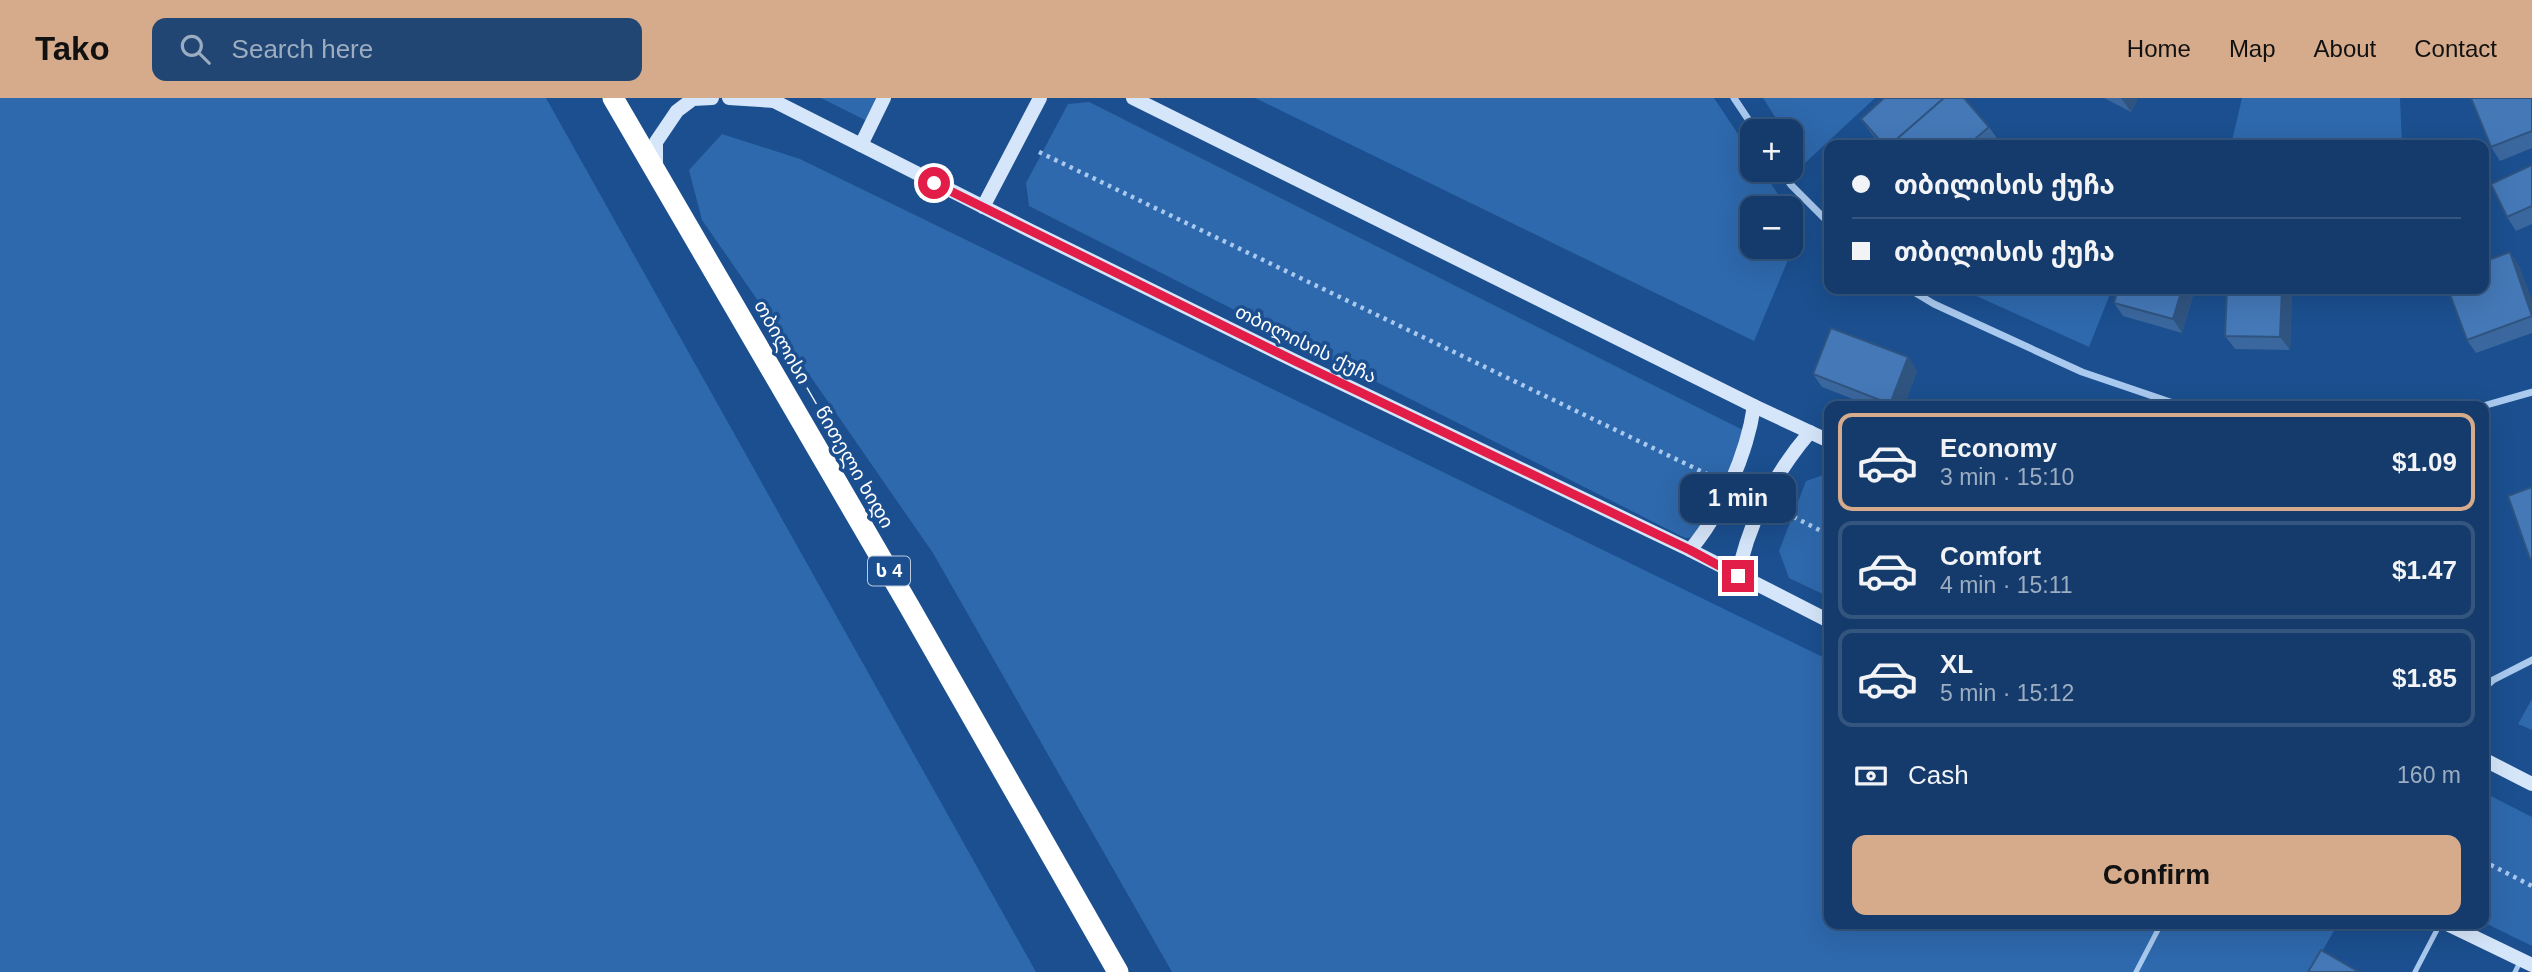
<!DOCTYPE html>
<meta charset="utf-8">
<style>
:root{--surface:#143b6b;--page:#214673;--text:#f1f3f6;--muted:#9dadc1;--line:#33557e;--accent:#d6ab8b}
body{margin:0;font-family:Helvetica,"Noto Sans Georgian",sans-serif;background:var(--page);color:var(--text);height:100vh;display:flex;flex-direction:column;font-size:26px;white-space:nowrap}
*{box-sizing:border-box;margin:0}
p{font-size:23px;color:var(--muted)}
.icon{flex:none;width:38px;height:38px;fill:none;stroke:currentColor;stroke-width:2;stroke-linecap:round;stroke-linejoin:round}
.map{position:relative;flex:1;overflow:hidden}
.drawer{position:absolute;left:1824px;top:303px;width:665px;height:528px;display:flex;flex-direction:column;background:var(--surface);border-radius:14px;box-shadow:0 7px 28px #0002,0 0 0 2px var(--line)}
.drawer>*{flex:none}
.guide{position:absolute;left:1824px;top:42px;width:665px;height:154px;border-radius:14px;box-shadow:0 7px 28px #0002,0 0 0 2px var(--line);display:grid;align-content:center;height:154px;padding:0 28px;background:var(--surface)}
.fabs{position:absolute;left:1740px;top:21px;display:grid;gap:14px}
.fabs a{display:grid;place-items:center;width:63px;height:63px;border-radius:14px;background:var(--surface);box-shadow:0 7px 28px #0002,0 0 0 2px var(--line);font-size:35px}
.end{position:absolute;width:32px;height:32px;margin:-16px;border:9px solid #e11d48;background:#fff;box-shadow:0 0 0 4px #fff}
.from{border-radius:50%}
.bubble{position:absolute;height:49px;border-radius:14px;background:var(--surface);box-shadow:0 7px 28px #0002,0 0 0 2px var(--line);font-size:23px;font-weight:700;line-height:49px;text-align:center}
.guide b{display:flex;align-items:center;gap:24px;height:66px;font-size:26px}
.guide b+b{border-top:2px solid var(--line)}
.guide i{width:18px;height:18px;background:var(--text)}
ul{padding:12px 0 0;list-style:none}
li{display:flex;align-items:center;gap:21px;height:98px;margin:0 14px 10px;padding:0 14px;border:4px solid var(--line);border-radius:14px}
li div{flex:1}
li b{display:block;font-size:26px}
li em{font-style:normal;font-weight:700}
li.on{border-color:var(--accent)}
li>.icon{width:63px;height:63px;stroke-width:1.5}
.pay{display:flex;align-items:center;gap:18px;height:77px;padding:0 28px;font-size:26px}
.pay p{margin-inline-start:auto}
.button{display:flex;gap:14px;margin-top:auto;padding:14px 28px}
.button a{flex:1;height:80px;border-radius:14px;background:var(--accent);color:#111;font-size:28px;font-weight:700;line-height:80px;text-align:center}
header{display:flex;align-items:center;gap:42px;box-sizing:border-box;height:98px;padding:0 35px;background:var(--accent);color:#111}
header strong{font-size:33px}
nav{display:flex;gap:38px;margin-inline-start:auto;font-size:24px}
.search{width:490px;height:63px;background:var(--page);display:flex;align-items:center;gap:18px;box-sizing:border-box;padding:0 24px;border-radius:14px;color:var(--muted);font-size:26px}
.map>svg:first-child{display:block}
</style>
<header>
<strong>Tako</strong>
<div class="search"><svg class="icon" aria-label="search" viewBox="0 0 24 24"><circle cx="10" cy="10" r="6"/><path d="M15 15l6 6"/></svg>Search here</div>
<nav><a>Home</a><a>Map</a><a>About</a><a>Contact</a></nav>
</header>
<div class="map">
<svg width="2532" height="874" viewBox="0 0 2532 874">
<rect width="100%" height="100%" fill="#1b4f8f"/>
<g fill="#2e69ad">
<path d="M0 0H546L1036 874H0Z"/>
<path d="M821 0H882L873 26Z"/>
<path d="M1255 0H1714L1752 57V72H1762L1787 110H1752V149H1790V114L1801 131 1754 243Z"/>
<path d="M1763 0H1875L1805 65 1790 42V33H1784Z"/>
<path d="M2242 0H2400L2402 47H2231Z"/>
<path d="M1089 4 1747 334 1751 354 1709 438 1685 440 1029 108 1026 85 1068 6Z"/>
<path d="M722 36 800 61 1829 562V826H2338L2310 874H1172L933 455 702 122 689 72Z"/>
<path d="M1961 191H2112L2089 249Z"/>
<path d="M1829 375V499L1789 480 1779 453 1806 383Z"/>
<path d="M2532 601V632L2518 626Z"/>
<path d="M2483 694 2532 719V848L2483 824Z"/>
</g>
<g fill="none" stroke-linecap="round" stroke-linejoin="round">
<g stroke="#a9c9ee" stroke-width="4.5" stroke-dasharray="3.5 5" stroke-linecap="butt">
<path d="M1039 54 1709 377"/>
<path d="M1786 415 1829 437"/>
<path d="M2483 763 2532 788"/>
</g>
<g stroke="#a9c9ee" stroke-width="5">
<path d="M2136 874 2161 826"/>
<path d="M2415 874 2440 826"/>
<path d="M2515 874 2521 862"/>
</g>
<g stroke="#a9c9ee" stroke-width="7">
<path d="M1734 0 1756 33"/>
<path d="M1781 72 1791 87 1829 125"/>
<path d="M1909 191 1934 206 2082 274 2182 308"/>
<path d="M2483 308 2532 294"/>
<path d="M2483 591 2493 582 2532 562"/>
</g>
<g stroke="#d6e6fa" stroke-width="14">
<path d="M729 0 775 3"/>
<path d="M768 0 1029 132 1297 264 1690 452 1829 523"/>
<path d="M1133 0 1754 308 1829 343"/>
<path d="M861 47 884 0"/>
<path d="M656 72V44L677 13 693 1 712 0"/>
<path d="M983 109 1040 0"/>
<path d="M1690 452C1721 416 1747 356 1754 308"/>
<path d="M1738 478C1748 425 1775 375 1810 334"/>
<path d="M2483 661 2532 686"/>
<path d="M2447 826 2532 867"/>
</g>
<path stroke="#fff" stroke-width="21" d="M613 0 909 508 1118 874"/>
</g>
<g fill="#3a679d">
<path d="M2104 0H2138L2131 14Z"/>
<path d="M2532 0V50L2500 63 2491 49Z"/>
<path d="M1861 21 1989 29 2002 47H1882L1870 34Z"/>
<path d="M2532 67V126L2516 133 2507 119Z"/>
<path d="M2519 168 2532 204V235L2476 255 2467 242Z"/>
<path d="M2195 191 2182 235 2123 218 2114 205Z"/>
<path d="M2227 191H2290L2292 193 2290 252 2235 251 2225 238Z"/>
<path d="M1908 259 1917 273 1904 308H1871L1822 289 1813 276Z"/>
</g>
<g fill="#305480">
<path d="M2121 0H2138L2131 14Z"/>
<path d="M2510 154 2519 168 2532 204V216Z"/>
<path d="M2182 191H2195L2182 235 2173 221Z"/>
<path d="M2282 191H2290L2292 193 2290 252 2280 239Z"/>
<path d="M1908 259 1917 273 1904 308H1892L1890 306Z"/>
</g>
<g fill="#4478b7" stroke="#305480" stroke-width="2">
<path d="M1884 0H1942L1943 1 1890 47H1884L1861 21Z"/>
<path d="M1944 0H1964L1989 29 1968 47H1890Z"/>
<path d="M2471 0H2532V33L2491 49Z"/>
<path d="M2532 67V108L2507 119 2491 86Z"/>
<path d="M2510 154 2532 218 2467 242 2448 191H2483V164Z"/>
<path d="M2118 191H2182L2173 221 2114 205Z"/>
<path d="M2227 191H2282L2280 239 2225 238Z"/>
<path d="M1831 230 1908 259 1890 306 1813 276Z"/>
<path d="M2532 389V460L2530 461 2508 398Z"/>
<path d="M2321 852 2359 874H2308Z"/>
</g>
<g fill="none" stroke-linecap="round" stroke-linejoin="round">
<path stroke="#e11d48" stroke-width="9" d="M934 85 1297 264 1690 452 1738 478"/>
</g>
<g text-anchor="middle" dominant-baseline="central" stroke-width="7" stroke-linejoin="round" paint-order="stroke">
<rect fill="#1b4f8f" stroke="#bbcadd" stroke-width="2" x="868" y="458.5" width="42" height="29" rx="5"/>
<g font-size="18" font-weight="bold" fill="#fff">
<text x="889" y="473">ს 4</text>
</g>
<g font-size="19" fill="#fff" stroke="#1b4f8f">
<text transform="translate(1306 246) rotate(26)">თბილისის ქუჩა</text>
<text transform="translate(824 316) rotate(60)">თბილისი — წითელი ხიდი</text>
</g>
</g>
</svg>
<div class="fabs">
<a>+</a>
<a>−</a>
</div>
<i class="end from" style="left:934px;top:85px"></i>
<i class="end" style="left:1738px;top:478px"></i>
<div class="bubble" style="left:1680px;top:376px;width:116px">1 min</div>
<div class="guide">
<b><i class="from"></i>თბილისის ქუჩა</b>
<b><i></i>თბილისის ქუჩა</b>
</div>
<section class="drawer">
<ul>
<li class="on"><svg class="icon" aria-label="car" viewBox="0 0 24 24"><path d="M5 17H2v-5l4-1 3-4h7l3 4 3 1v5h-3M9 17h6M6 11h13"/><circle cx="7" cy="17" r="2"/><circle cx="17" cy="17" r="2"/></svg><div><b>Economy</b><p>3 min · 15:10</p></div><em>$1.09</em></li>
<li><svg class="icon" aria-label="car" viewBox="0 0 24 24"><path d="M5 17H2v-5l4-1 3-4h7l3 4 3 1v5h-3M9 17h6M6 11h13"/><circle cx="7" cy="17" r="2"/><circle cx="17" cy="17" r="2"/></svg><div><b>Comfort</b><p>4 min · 15:11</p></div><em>$1.47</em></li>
<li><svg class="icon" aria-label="car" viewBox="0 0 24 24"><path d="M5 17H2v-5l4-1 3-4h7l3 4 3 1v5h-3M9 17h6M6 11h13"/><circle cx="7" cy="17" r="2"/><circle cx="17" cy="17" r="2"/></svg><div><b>XL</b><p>5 min · 15:12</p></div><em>$1.85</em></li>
</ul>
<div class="pay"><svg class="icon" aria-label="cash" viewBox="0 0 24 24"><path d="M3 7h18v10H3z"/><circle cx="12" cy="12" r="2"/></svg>Cash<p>160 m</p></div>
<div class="button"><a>Confirm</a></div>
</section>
</div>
